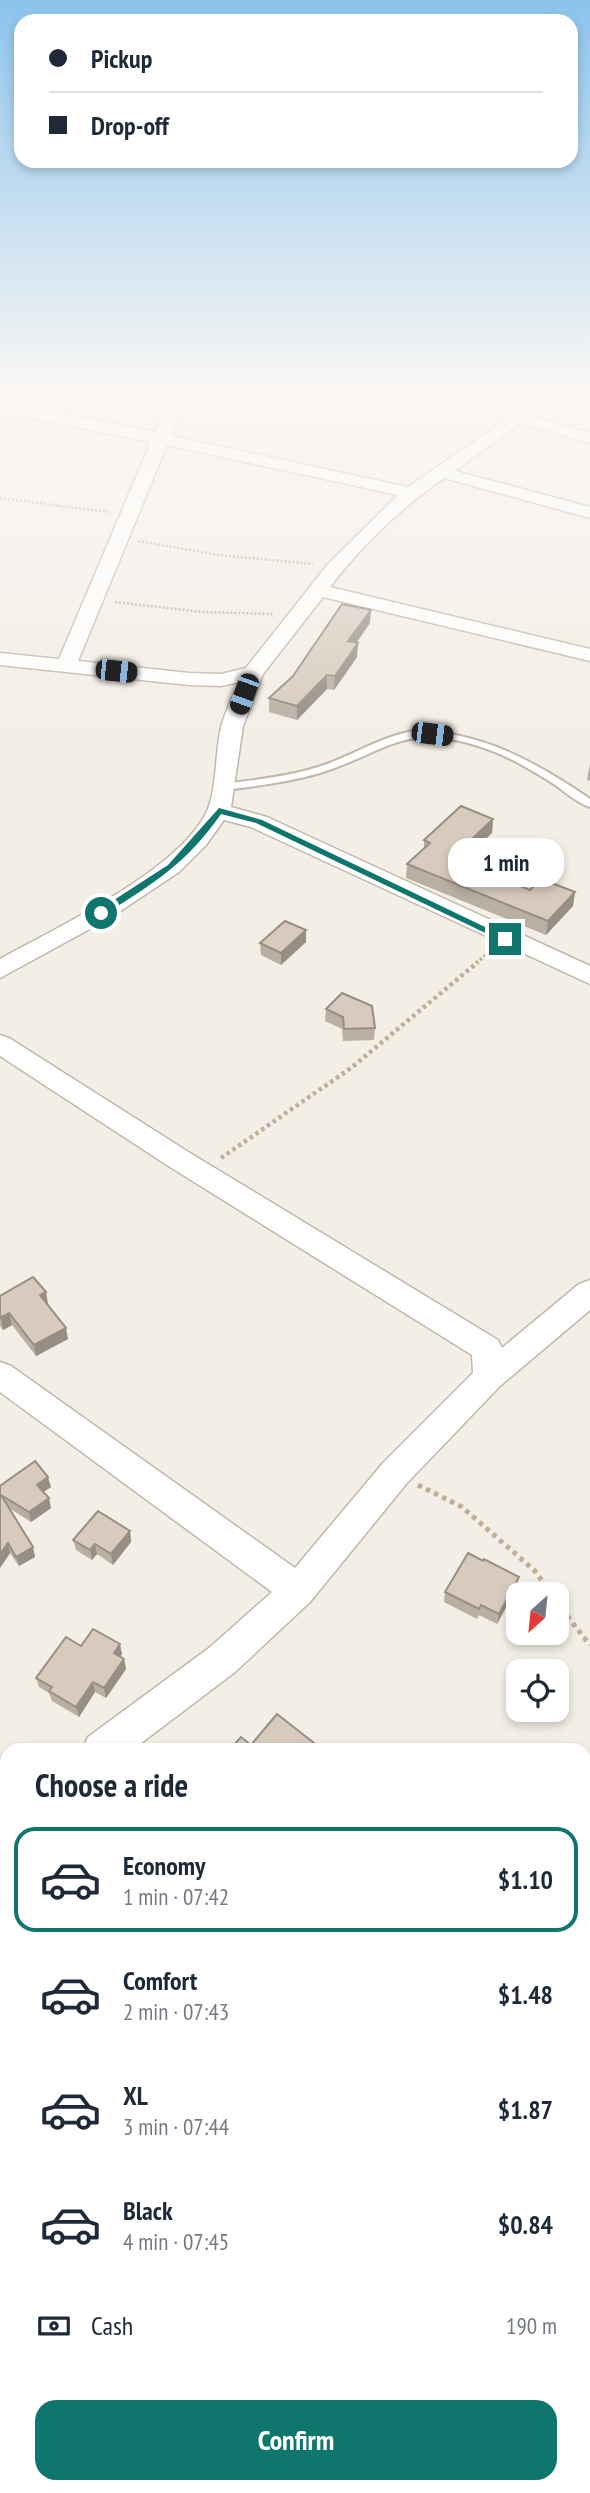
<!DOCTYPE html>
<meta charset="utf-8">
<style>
:root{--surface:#fff;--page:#f6f6f7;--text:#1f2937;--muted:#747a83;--line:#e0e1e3;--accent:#0f766e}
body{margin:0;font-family:"PT Sans Narrow",sans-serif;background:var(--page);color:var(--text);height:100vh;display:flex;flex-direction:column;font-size:26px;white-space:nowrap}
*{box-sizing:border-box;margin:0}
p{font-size:23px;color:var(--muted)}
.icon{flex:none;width:38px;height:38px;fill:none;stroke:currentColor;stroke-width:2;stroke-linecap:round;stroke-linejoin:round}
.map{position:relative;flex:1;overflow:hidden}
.panel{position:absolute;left:0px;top:1743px;width:592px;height:751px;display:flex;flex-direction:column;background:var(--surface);border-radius:21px 21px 0 0;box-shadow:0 4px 10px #0003}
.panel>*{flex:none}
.banner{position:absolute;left:14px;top:14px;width:564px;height:154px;border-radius:21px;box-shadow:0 4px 10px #0003;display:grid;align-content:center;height:154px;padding:0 35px;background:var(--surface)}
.needle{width:46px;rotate:207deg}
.buttons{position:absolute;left:506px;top:1582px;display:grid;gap:14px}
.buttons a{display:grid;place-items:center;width:63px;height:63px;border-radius:14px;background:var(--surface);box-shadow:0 4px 10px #0003;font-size:35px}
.end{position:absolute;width:32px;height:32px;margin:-16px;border:9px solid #0f766e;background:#fff;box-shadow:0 0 0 4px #fff}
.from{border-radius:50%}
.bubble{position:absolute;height:49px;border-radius:21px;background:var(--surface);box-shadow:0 4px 10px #0003;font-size:23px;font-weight:700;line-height:49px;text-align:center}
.car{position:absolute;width:21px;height:42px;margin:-21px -10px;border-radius:9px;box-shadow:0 0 5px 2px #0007;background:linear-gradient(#222 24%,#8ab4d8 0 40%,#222 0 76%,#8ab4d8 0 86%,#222 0)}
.banner b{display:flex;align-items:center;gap:24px;height:66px;font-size:26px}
.banner b+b{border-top:2px solid var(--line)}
.banner i{width:18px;height:18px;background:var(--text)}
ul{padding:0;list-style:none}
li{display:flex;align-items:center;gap:21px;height:105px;margin:0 14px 10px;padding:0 21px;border:4px solid transparent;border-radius:21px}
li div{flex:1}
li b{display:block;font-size:26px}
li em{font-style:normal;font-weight:700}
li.selected{border-color:var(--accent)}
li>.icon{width:63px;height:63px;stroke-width:1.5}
h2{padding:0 35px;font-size:32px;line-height:84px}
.pay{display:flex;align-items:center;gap:18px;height:77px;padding:0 35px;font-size:26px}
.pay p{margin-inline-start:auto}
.primary-button{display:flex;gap:14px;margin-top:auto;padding:14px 35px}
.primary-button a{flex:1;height:80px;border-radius:21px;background:var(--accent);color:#fff;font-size:28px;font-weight:700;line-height:80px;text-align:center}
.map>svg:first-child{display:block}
</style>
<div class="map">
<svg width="590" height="2493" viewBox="0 0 590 2493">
<rect width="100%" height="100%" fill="#f3eee6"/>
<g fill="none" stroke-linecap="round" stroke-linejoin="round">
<g stroke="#c2b7ab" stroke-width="4">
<path id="service" d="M414 731C481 731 536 762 590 799V807C577 803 565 792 554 784 530 769 505 754 478 746 403 722 385 753 320 773 289 782 257 786 225 790L220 787 225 784C260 779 294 776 327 764 357 753 383 736 414 731Z"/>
</g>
<g stroke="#c2b7ab" stroke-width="3">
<g id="minor">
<path d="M173 391H189L171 436 408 487 494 428 536 391H554L529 415 590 433V443L520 423 455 471 590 507V518L444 478C401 508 362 545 330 587L590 649V661L323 597 263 674 243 726 231 807 267 817 590 966V984L251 827 224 820 206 845 179 872 110 918 0 978V959C56 928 180 870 207 811 217 789 215 752 221 727 225 712 233 697 239 682L221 686 189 685 0 665V653L59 659 151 442 16 415 0 418V408L16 405 155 432ZM167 445 398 495 328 564 246 668 221 674 189 673 78 661Z"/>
<path d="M0 1035 9 1038 190 1153 498 1340 502 1348 579 1284 590 1280V1310L500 1386 407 1483 310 1602 235 1672 132 1750H82L88 1737 209 1648 272 1592 0 1392V1362L11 1366 295 1568 383 1463 473 1373 472 1355 170 1167 0 1056Z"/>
<path d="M7 1795V1835L0 1837V1797Z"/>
<path d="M0 2335 7 2338V2390L0 2387Z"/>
<path d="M89 2487H140L143 2493H92Z"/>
</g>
</g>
<g stroke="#c1ae99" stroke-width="2.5" stroke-dasharray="2 2" stroke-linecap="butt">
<path d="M415 391 497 410"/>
<path d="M0 498 109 512"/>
<path d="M138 541 219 555 313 564"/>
<path d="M115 602 202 612 274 614"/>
</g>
<path stroke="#c1ae99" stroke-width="3.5" stroke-dasharray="2.5 2.5" stroke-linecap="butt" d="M476 963 491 951"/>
<path stroke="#c1ae99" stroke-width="4.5" stroke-dasharray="3.5 3.5" stroke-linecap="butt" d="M221 1158 351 1068 478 962"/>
<g stroke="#c1ae99" stroke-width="5" stroke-dasharray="4.5 4.5" stroke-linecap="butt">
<path d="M418 1485 462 1507 535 1571 551 1594"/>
<path d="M556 1602 590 1645"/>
</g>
<g stroke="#c1ae99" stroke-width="6" stroke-dasharray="5 5" stroke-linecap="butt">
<path d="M0 2241 7 2230"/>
<path d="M330 2487 331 2493"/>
</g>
<use href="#service" fill="#fff" fill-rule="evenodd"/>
<use href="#minor" fill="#fff" fill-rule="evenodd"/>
</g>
<g fill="#baafa3">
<path d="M370 623 356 643 357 657 334 690 327 689 297 720 269 712V698Z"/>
<path d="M590 763V781L587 780Z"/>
<path d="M493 819 492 833 461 862 530 890 575 892 573 906 546 935 406 878 407 864 424 849V840Z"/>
<path d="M306 942 281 965 261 955 260 943Z"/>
<path d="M326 1009 375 1028 374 1040 343 1041 342 1029 325 1021Z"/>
<path d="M0 1296 48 1303 47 1304 68 1339 36 1356 12 1325 3 1330 0 1326Z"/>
<path d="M0 1486 51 1487 43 1492 51 1508 31 1522 9 1508 35 1557 19 1566 10 1553 0 1568Z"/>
<path d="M130 1531 131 1542 113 1565 97 1554 92 1560 76 1550 73 1540Z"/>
<path d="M517 1587 497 1624 479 1615 477 1619 444 1602 445 1592Z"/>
<path d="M81 1646 122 1654 120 1657 124 1659 126 1669 106 1698 95 1692 79 1717 52 1701 49 1693 39 1687 36 1678Z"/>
</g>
<g fill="#978e85">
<path d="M371 610 370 623 348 655V641Z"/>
<path d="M358 643 357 657 334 690 335 676Z"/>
<path d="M327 675V689L297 720V706Z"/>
<path d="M493 819 492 833 450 872 452 858Z"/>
<path d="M575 892 573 906 546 935 548 921Z"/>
<path d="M306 930V942L281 965V953Z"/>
<path d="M46 1292 48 1303 43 1307 40 1295Z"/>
<path d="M9 1313 12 1325 3 1330 1 1318Z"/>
<path d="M66 1328 68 1339 36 1356 34 1345Z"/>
<path d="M48 1477 51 1487 39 1495 37 1485Z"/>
<path d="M49 1498 51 1508 31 1522 29 1512Z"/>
<path d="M130 1531 131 1542 113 1565 111 1554Z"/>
<path d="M8 1543 10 1553 0 1568V1554Z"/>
<path d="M95 1544 97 1554 92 1560 90 1550Z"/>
<path d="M33 1547 35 1557 19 1566 16 1557Z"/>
<path d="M519 1577 517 1587 497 1624 499 1614Z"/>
<path d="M120 1644 122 1654 116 1663 114 1653Z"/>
<path d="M124 1659 126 1669 106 1698 104 1688Z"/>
<path d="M93 1682 95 1692 79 1717 76 1707Z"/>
<path d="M7 2160V2165L0 2174V2169Z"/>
</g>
<g fill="#d8cbbe" stroke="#978e85" stroke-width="2">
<path d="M342 604 371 610 348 641 358 643 335 676 327 675 297 706 269 698 293 676Z"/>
<path d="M461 806 493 819 452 858 530 890 541 879 575 892 548 921 407 864 430 843 424 840Z"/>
<path d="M285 921 306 930 281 953 260 943Z"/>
<path d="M342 993 372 1006 375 1028 344 1029 343 1017 326 1009Z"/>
<path d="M33 1277 46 1292 40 1295 66 1328 34 1345 9 1313 0 1318V1296Z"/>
<path d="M35 1461 48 1477 37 1485 49 1498 29 1512 1 1495 33 1547 16 1557 8 1543 0 1554V1486Z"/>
<path d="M98 1511 130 1531 111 1554 95 1544 90 1550 73 1540Z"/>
<path d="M468 1553 483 1561 484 1559 519 1577 499 1614 481 1605 479 1609 445 1592Z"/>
<path d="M93 1629 120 1644 114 1653 124 1659 104 1688 93 1682 76 1707 49 1691 52 1687 36 1678 66 1637 81 1646Z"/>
<path d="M277 1714 323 1750H229L241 1737 251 1745Z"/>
<path d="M0 2154 7 2160 0 2169Z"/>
</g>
<linearGradient id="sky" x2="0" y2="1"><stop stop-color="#8bc3ec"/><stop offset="0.53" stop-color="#faf7f4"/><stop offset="1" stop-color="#faf7f4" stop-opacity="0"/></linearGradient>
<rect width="590" height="740" fill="url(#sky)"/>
<path fill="#0f766e" d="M219 808 262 820 510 939 502 941 256 823 221 814C185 865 155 882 104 915H97V911L168 865Z"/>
</svg>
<div class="buttons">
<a><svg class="needle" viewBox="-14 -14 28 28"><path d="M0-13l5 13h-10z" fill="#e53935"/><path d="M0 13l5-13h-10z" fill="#747a83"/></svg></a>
<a><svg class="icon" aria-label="locate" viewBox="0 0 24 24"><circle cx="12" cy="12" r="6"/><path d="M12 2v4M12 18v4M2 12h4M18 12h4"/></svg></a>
</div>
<i class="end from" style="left:101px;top:913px"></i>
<i class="end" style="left:505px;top:939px"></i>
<div class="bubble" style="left:448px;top:838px;width:116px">1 min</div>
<i class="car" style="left:116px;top:671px;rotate:96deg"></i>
<i class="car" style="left:244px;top:694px;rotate:200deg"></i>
<i class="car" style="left:432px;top:734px;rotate:97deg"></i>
<div class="banner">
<b><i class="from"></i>Pickup</b>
<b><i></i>Drop-off</b>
</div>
<section class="panel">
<h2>Choose a ride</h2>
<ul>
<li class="selected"><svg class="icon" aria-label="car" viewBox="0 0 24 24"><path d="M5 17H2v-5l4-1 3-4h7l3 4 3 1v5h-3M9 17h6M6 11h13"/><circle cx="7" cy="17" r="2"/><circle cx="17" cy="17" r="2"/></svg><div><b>Economy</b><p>1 min · 07:42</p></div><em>$1.10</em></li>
<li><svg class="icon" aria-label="car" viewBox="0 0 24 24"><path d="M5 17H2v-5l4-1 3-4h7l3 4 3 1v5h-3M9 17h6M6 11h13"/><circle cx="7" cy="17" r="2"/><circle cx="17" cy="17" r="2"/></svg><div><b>Comfort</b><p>2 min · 07:43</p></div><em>$1.48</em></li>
<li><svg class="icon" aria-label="car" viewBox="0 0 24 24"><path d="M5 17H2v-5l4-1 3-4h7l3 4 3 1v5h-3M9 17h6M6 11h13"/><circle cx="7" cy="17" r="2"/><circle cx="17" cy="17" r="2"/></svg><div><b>XL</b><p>3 min · 07:44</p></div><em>$1.87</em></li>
<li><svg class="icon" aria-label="car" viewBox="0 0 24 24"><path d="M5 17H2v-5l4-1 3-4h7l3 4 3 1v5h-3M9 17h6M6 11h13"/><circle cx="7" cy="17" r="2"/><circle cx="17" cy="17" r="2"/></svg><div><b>Black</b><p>4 min · 07:45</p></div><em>$0.84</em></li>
</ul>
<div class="pay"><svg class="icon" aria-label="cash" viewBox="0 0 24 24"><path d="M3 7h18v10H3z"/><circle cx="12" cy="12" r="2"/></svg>Cash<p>190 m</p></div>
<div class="primary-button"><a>Confirm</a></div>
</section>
</div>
